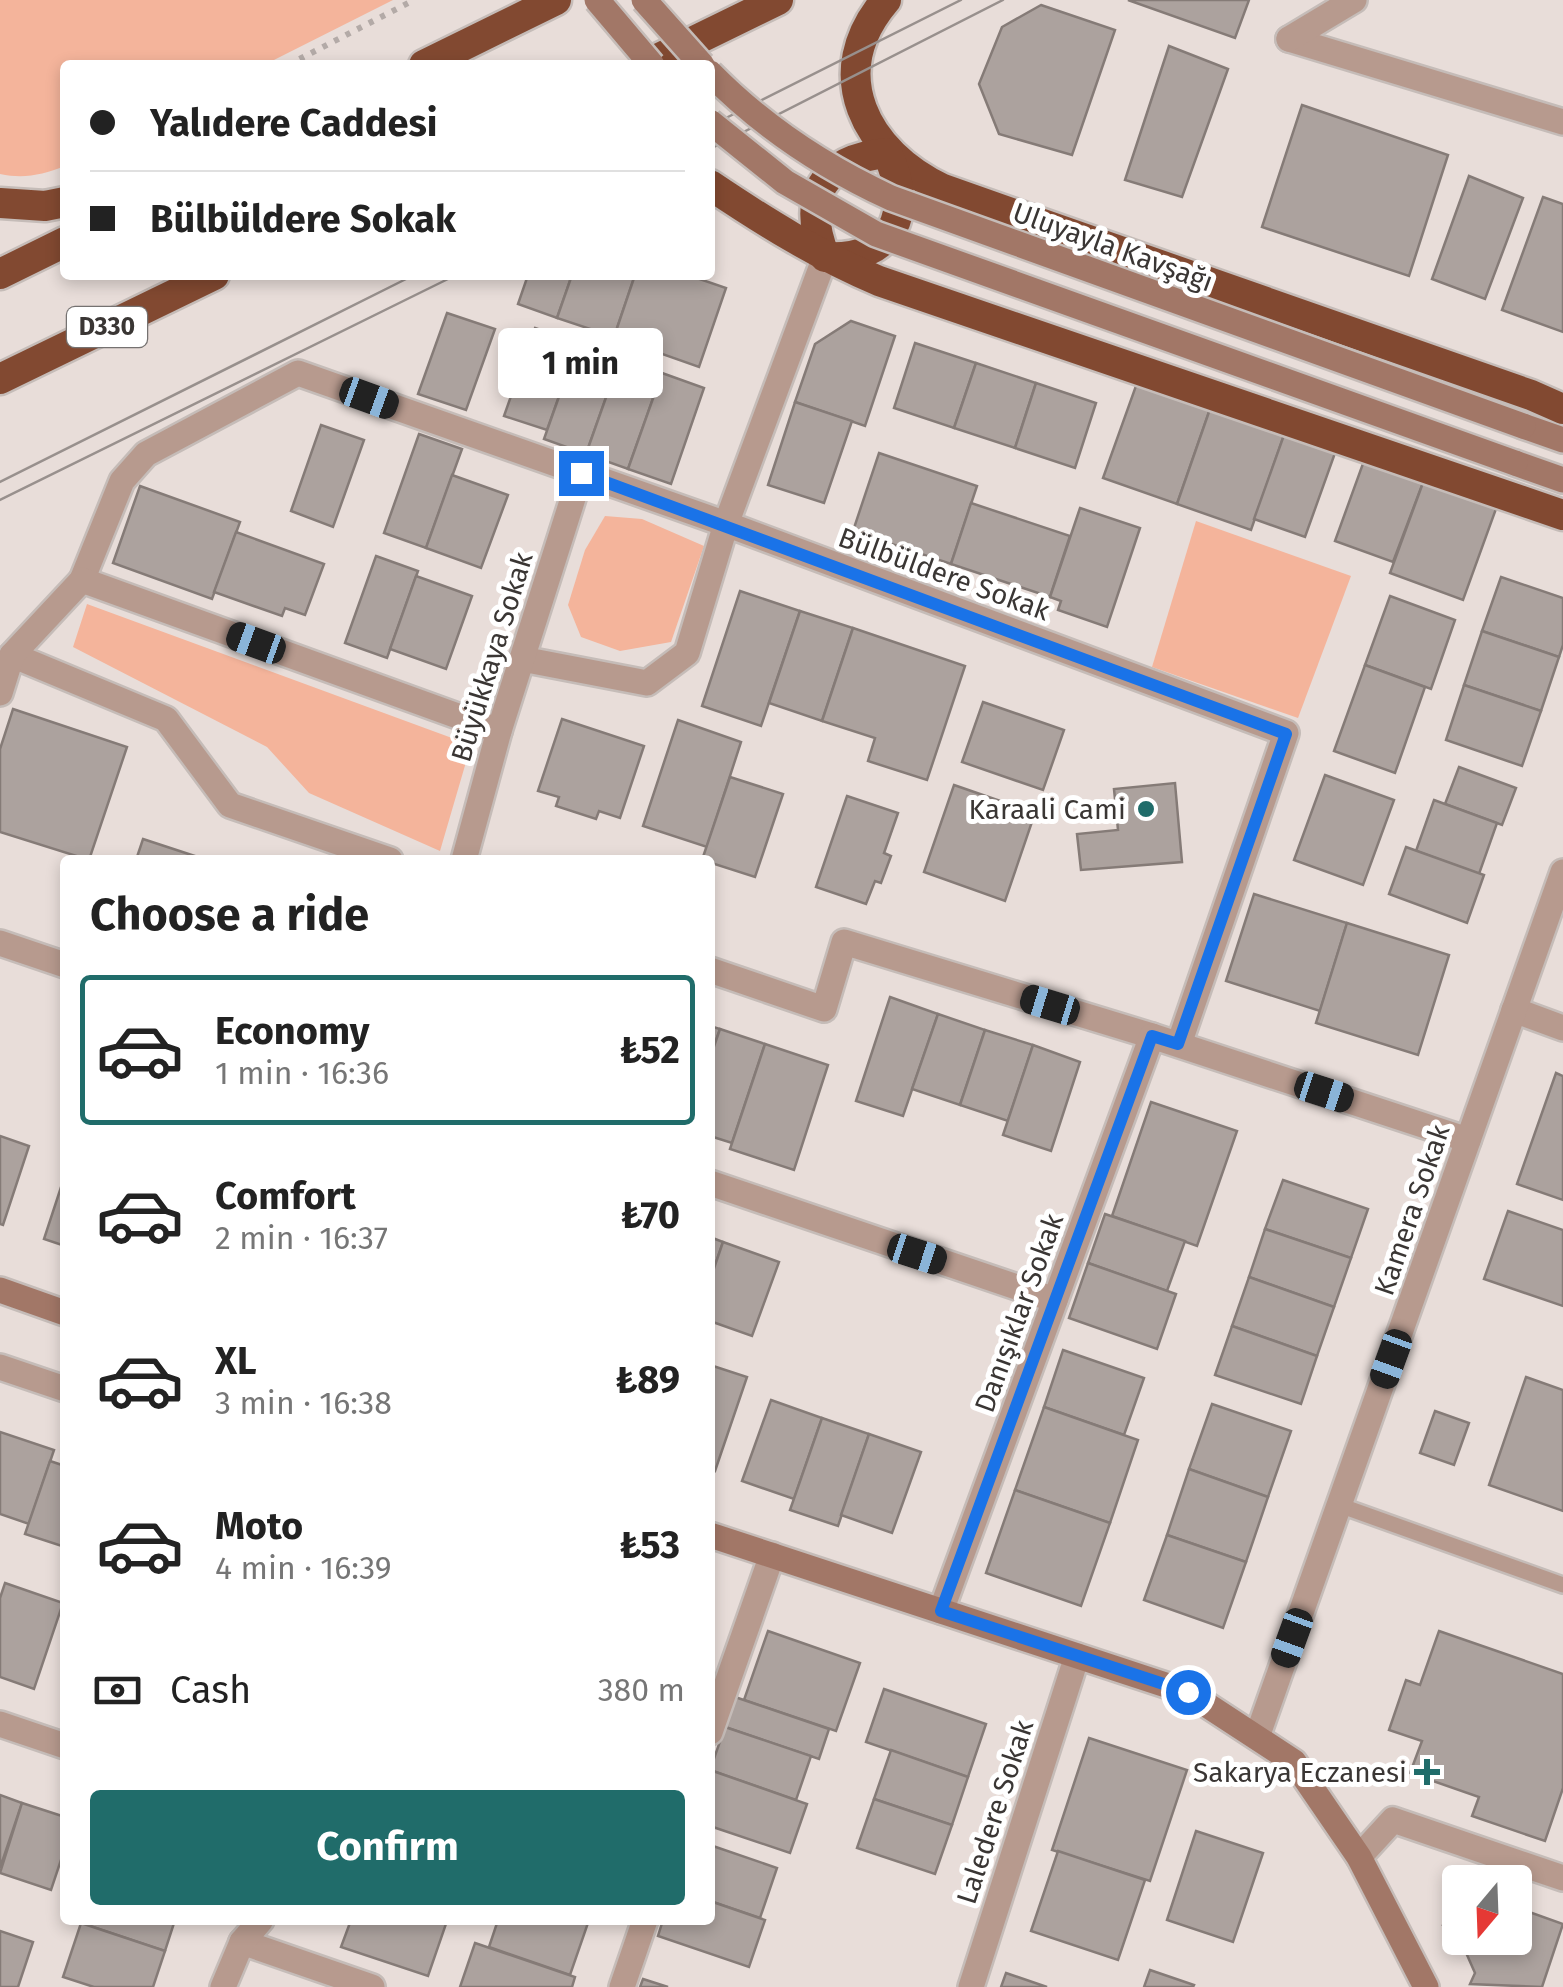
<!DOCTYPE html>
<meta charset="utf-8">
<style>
:root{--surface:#fff;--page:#f2f2f2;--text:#222;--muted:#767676;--line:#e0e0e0;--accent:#206c6a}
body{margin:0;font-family:"Fira Sans",sans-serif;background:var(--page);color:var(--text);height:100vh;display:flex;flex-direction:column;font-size:38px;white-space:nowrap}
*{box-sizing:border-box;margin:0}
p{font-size:32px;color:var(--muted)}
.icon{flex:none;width:55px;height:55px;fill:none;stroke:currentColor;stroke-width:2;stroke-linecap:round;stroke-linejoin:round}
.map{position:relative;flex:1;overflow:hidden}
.drawer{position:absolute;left:60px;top:855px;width:655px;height:1070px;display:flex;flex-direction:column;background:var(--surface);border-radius:10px;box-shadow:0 5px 15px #0003}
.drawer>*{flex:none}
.banner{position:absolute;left:60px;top:60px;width:655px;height:220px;border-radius:10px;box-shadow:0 5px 15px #0003;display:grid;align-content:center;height:220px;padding:0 30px;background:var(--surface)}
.needle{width:65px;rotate:199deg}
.fabs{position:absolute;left:1442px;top:1865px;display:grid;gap:20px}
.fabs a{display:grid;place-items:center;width:90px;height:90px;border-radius:10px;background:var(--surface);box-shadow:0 5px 15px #0003;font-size:50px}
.end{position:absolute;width:45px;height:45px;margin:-22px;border:12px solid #1a73e8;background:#fff;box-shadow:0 0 0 5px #fff}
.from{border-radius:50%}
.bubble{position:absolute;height:70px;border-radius:10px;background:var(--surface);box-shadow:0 5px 15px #0003;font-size:32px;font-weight:700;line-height:70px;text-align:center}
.car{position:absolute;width:30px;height:60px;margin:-30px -15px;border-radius:12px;box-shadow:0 0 8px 2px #0007;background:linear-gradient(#222 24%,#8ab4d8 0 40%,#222 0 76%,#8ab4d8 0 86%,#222 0)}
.banner b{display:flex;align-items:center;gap:35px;height:95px;font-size:38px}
.banner b+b{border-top:2px solid var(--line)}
.banner i{width:25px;height:25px;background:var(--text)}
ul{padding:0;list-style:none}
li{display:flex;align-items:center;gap:30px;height:150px;margin:0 20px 15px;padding:0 10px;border:5px solid transparent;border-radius:10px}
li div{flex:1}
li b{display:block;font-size:38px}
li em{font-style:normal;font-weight:700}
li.selected{border-color:var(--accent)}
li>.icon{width:90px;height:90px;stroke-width:1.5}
h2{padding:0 30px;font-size:45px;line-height:120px}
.pay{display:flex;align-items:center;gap:25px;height:110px;padding:0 30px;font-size:38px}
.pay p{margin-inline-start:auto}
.primary-button{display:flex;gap:20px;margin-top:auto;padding:20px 30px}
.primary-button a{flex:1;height:115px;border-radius:10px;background:var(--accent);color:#fff;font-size:40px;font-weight:700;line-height:115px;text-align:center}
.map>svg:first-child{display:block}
</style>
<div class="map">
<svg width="1563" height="1987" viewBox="0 0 1563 1987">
<rect width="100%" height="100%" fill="#e8ddd9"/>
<g fill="#f4b49b">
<path d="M0 0H393L264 65H65V166C42 175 24 179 0 174Z"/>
<path d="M605 516 642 519 704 546 671 642 620 651 581 637 568 605 585 550Z"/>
<path d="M1196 521 1351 576 1298 718 1152 667Z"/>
<path d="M87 604 471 745 440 851 309 793 267 747 73 647Z"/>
</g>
<g fill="#aca29e" stroke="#857b77" stroke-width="2.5">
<path d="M1128 0H1249L1235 38Z"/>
<path d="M1041 5 1115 30 1072 155 999 134 979 84 1002 27Z"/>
<path d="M1169 46 1228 69 1182 197 1125 180Z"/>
<path d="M1302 105 1448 155 1409 276 1262 227Z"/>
<path d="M1469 176 1523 198 1485 299 1432 279Z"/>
<path d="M1543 197 1563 204V332L1502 310Z"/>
<path d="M528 275H572L557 318 518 304Z"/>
<path d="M572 275H635L614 337 557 318Z"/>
<path d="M635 275H688L726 288 699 367 614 337Z"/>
<path d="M447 313 495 329 466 410 418 394Z"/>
<path d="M851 321 895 336 865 426 795 402 815 344Z"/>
<path d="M535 328 578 343 547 430 504 416Z"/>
<path d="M578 343 620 358 586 454 544 439Z"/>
<path d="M915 343 976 363 954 428 894 408Z"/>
<path d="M620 358 662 373 628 469 586 454Z"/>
<path d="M976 363 1036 383 1015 448 954 428Z"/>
<path d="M662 373 704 388 671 484 628 469Z"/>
<path d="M1036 383 1096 403 1075 468 1015 448Z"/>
<path d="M1137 383 1210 409 1177 504 1103 478Z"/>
<path d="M795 402 852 421 824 503 768 485Z"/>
<path d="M1210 409 1284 435 1251 530 1177 504Z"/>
<path d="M321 425 364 440 333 527 291 511Z"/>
<path d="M419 434 462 449 426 548 384 533Z"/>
<path d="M1284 435 1335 453 1305 537 1254 519Z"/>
<path d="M879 453 977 486 951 564 853 531Z"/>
<path d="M1365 458 1424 480 1393 562 1335 541Z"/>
<path d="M452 475 508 495 481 568 426 548Z"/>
<path d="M1424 480 1497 506 1463 600 1390 573Z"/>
<path d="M140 486 240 522 212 599 113 563Z"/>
<path d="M971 503 1070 536 1050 597 951 564Z"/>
<path d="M1080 508 1140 528 1107 627 1058 610 1061 601 1050 597Z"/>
<path d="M236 532 324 564 305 615 285 608 282 616 214 592Z"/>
<path d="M376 556 418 571 387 658 345 643Z"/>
<path d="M416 576 472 596 446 669 390 649Z"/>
<path d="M1501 577 1563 598V645L1559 657 1482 631Z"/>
<path d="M740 591 800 611 761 726 702 706Z"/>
<path d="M1390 596 1455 620 1431 689 1365 665Z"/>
<path d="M800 611 853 628 822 721 769 703Z"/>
<path d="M853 628 965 666 927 780 868 761 875 738 822 721Z"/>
<path d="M1482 631 1559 657 1541 711 1464 685Z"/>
<path d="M1365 665 1425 687 1395 773 1334 751Z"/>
<path d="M1464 685 1541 711 1522 766 1446 740Z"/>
<path d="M983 702 1064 730 1043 790 962 762Z"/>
<path d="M13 709 127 747 89 860 0 832V749Z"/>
<path d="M562 719 644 746 620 818 599 811 596 819 556 806 559 797 538 791Z"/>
<path d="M678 720 741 742 707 847 643 826Z"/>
<path d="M1459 767 1516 788 1502 825 1445 804Z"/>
<path d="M1325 775 1394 800 1363 885 1294 860Z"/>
<path d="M730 777 783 794 755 877 702 860Z"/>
<path d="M1175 783 1182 862 1081 870 1077 834 1118 830 1114 789Z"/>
<path d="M954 785 1035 813 1005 901 924 872Z"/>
<path d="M847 796 898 813 884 853 891 856 881 883 875 881 866 904 816 887Z"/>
<path d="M1434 800 1497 823 1479 874 1416 851Z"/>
<path d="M143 839 207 860H136Z"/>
<path d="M1406 847 1484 875 1467 923 1389 894Z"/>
<path d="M1254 894 1347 923 1320 1011 1226 981Z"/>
<path d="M1347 923 1449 955 1418 1055 1316 1023Z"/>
<path d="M890 997 938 1014 903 1116 856 1101Z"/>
<path d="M938 1014 985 1030 960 1105 912 1089Z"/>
<path d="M710 1026 720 1029 710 1058Z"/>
<path d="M720 1029 765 1044 732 1143 710 1136V1058Z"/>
<path d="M985 1030 1033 1045 1008 1121 960 1105Z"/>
<path d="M765 1044 828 1065 794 1170 730 1149Z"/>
<path d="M1033 1045 1080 1062 1051 1151 1003 1135Z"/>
<path d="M1556 1073 1563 1076V1200L1517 1184Z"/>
<path d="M1151 1102 1237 1131 1197 1246 1112 1216Z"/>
<path d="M0 1136 29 1146 3 1225 0 1224Z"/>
<path d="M65 1175V1246L44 1239Z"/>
<path d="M1283 1180 1368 1209 1351 1258 1265 1229Z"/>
<path d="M1508 1211 1563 1230V1306L1484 1279Z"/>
<path d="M1105 1214 1185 1241 1167 1291 1088 1263Z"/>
<path d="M1265 1229 1351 1258 1334 1307 1249 1277Z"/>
<path d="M710 1237 723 1242 710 1280Z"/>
<path d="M723 1242 779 1262 752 1336 710 1321V1280Z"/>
<path d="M1088 1263 1176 1294 1157 1349 1069 1318Z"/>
<path d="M1249 1277 1334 1307 1317 1356 1232 1326Z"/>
<path d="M1232 1326 1317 1356 1301 1404 1215 1375Z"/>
<path d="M1063 1350 1144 1378 1124 1435 1044 1407Z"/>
<path d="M710 1365 747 1377 715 1471 710 1469Z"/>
<path d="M1526 1377 1563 1390V1511L1489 1485Z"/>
<path d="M771 1400 822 1418 794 1499 742 1481Z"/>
<path d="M1212 1404 1291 1431 1268 1497 1189 1469Z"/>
<path d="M1044 1407 1138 1440 1110 1523 1015 1490Z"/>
<path d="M1435 1411 1469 1423 1454 1465 1420 1453Z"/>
<path d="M822 1418 869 1434 838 1526 790 1510Z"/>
<path d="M0 1432 54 1450 29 1524 0 1514Z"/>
<path d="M869 1434 921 1452 892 1533 841 1515Z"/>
<path d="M50 1461 65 1466V1547L25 1534Z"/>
<path d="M1189 1469 1268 1497 1246 1562 1167 1535Z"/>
<path d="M1015 1490 1110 1523 1081 1606 986 1573Z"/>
<path d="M1167 1535 1246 1562 1223 1628 1144 1600Z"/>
<path d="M5 1583 63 1603 34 1689 0 1677V1598Z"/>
<path d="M768 1631 860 1663 836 1731 744 1700Z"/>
<path d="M1439 1631 1563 1674V1788L1545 1841 1472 1816 1479 1797 1410 1773 1422 1741 1389 1730 1406 1680 1420 1685Z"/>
<path d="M884 1689 986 1724 968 1777 866 1742Z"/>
<path d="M735 1697 829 1729 819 1759 725 1727Z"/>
<path d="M725 1727 811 1756 796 1800 710 1770Z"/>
<path d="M1089 1738 1187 1770 1150 1881 1052 1850Z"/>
<path d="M891 1750 968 1777 952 1825 874 1799Z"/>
<path d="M710 1770 807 1804 790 1853 710 1826Z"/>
<path d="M0 1795 22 1803 0 1868Z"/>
<path d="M874 1799 952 1825 935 1874 857 1848Z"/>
<path d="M22 1803 65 1817V1848L51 1890 0 1873Z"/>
<path d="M1196 1831 1263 1853 1233 1942 1167 1920Z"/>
<path d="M710 1845 777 1868 760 1918 710 1901Z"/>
<path d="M1058 1851 1145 1880 1118 1960 1031 1931Z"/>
<path d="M1456 1887 1460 1888V1938H1515V1907L1563 1924 1542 1987 1470 1984 1475 1973 1456 1930 1443 1925Z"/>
<path d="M710 1901 765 1920 749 1967 658 1936 663 1920H710Z"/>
<path d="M82 1920H175L165 1951 81 1923Z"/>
<path d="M351 1920H445L447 1921 428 1976 341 1947Z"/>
<path d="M498 1920H589L570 1975 489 1947Z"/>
<path d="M81 1923 165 1951 153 1987H94L63 1977Z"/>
<path d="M0 1931 33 1942 18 1987H0Z"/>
<path d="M475 1943 575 1977 572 1987H460Z"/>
<path d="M1150 1970 1194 1985 1193 1987H1144Z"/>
<path d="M1006 1973 1047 1987H1001Z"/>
<path d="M643 1979 668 1987H640Z"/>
</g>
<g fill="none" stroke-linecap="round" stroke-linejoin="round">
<g stroke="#c5bcb8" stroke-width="20">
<path id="lane" d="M1339 1505 1563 1585"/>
</g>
<g stroke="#c5bcb8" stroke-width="30">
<g id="street">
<path d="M1289 39 1563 122"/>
<path d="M1289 39 1354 0"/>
<path d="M82 580 122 481 146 454 298 373 726 524 1286 733 1179 1044"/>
<path d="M12 655 166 719 230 805 390 860"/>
<path d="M522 659 647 683 687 653 726 524 825 257"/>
<path d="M0 693 12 655 82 580 499 731"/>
<path d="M464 860 499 731 581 473"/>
<path d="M0 943 65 965"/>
<path d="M710 970 824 1009 844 942 1152 1036 1468 1140"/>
<path d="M1514 1010 1563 1028"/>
<path d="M710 1183 1055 1300"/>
<path d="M0 1367 65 1389"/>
<path d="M941 1611 1152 1036"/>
<path d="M0 1724 65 1746"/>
<path d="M710 1732 772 1555"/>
<path d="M1257 1737 1563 872"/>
<path d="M1359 1857 1393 1820 1563 1878"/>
<path d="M242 1942 372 1987"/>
<path d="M223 1987 242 1942 261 1920"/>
<path d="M622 1987 645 1920"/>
<path d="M971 1987 1077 1656"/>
</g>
</g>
<g stroke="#c5bcb8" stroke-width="30">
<g id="secondary">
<path d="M1523 426 1563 440"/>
<path d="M1515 463 1563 480"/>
<path d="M0 1290 65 1313"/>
<path d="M710 1535 1187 1692 1294 1762 1359 1857 1426 1987"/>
</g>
</g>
<g stroke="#c5bcb8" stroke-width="35">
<g id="highway">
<path d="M886 0C823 74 866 153 943 189L1531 395 1563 409"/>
<path d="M424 65 556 0"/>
<path d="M645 65 778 0"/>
<path d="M887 153C915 211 894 261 825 257 801 197 822 159 887 153Z"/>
<path d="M710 185C765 222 818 255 879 281L1563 515"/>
<path d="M0 203 45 206 65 202"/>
<path d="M0 274 65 242"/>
<path d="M0 379 214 275"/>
</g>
</g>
<path stroke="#b3aaa7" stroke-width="6" stroke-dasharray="5 8" stroke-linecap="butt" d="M288 65 414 0"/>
<use href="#lane" stroke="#b79a8e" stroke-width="15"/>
<use href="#street" stroke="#b79a8e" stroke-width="25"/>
<use href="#secondary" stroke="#a27767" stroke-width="25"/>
<use href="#highway" stroke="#824931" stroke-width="30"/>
<g stroke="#98908d" stroke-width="2.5">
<path d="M710 126 961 0"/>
<path d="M710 149 1003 0"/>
<path d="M0 482 414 275"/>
<path d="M0 500 456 275"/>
</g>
<g stroke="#c5bcb8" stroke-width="30" stroke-linecap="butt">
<g id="secondary-bridge">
<path d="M597 0 652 65"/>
<path d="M644 0 702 65"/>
<path d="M710 73C762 126 824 167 891 198L1523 426"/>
<path d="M710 122 785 182 876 234 1515 463"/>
</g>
</g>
<use href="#secondary-bridge" stroke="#a27767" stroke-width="25"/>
</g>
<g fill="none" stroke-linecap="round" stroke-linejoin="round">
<path stroke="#1a73e8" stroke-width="12" d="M581 473 1286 734 1178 1044 1152 1036 941 1611 1188 1692"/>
</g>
<g fill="#206c6a" stroke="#fff" stroke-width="4">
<circle cx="1146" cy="809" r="10"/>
<path d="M1422 1757h10v10h10v10h-10v10h-10v-10h-10v-10h10z"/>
</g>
<g text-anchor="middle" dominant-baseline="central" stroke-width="10" stroke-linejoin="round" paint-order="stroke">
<rect fill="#fff" stroke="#757271" stroke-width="2.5" x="67" y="307" width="80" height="40" rx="8"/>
<g font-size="25" font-weight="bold" fill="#3a3634">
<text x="107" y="327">D330</text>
</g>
<g font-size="28" fill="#3a3634" stroke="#fff">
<text transform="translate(1113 247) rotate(20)">Uluyayla Kavşağı</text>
<text transform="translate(944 574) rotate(20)">Bülbüldere Sokak</text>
<text transform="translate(492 657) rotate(-73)">Büyükkaya Sokak</text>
<text transform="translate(1412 1210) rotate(-71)">Kamera Sokak</text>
<text transform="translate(1019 1313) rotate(-70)">Danışıklar Sokak</text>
<text transform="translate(995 1812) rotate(-72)">Laledere Sokak</text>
</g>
<g font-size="28" fill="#3a3634" stroke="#fff" text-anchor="end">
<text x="1126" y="809">Karaali Cami</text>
<text x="1407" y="1772">Sakarya Eczanesi</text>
</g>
</g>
</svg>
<div class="fabs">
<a><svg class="needle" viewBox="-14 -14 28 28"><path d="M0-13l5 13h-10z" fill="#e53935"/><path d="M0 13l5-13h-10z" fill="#767676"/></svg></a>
</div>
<i class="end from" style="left:1188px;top:1692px"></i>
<i class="end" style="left:581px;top:473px"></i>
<div class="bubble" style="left:498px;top:328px;width:165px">1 min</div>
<i class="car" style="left:369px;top:398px;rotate:110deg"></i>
<i class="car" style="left:256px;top:643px;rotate:290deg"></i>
<i class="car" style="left:1050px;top:1005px;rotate:287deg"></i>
<i class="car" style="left:1324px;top:1092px;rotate:108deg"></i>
<i class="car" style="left:917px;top:1254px;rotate:108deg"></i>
<i class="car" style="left:1391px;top:1359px;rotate:200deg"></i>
<i class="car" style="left:1292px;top:1638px;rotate:200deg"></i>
<div class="banner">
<b><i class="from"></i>Yalıdere Caddesi</b>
<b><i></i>Bülbüldere Sokak</b>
</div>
<section class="drawer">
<h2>Choose a ride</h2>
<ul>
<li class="selected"><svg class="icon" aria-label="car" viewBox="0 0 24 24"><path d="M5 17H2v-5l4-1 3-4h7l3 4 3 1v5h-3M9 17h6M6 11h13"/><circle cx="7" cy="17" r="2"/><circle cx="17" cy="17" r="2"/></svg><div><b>Economy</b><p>1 min · 16:36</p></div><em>₺52</em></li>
<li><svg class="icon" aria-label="car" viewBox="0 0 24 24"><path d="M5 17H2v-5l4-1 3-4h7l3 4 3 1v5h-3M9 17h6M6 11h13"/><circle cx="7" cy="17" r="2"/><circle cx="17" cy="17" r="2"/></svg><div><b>Comfort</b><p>2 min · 16:37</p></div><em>₺70</em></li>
<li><svg class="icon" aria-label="car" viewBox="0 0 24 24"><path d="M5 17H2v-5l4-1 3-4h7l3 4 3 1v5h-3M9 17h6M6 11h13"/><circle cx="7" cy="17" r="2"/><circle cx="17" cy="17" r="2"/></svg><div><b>XL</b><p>3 min · 16:38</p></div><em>₺89</em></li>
<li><svg class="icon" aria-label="car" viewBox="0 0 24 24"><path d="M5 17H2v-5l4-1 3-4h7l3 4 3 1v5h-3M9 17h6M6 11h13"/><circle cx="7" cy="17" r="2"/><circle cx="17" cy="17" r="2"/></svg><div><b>Moto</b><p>4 min · 16:39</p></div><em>₺53</em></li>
</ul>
<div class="pay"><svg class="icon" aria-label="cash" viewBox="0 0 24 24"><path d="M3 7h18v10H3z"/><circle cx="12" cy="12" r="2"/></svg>Cash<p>380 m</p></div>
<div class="primary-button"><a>Confirm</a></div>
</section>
</div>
